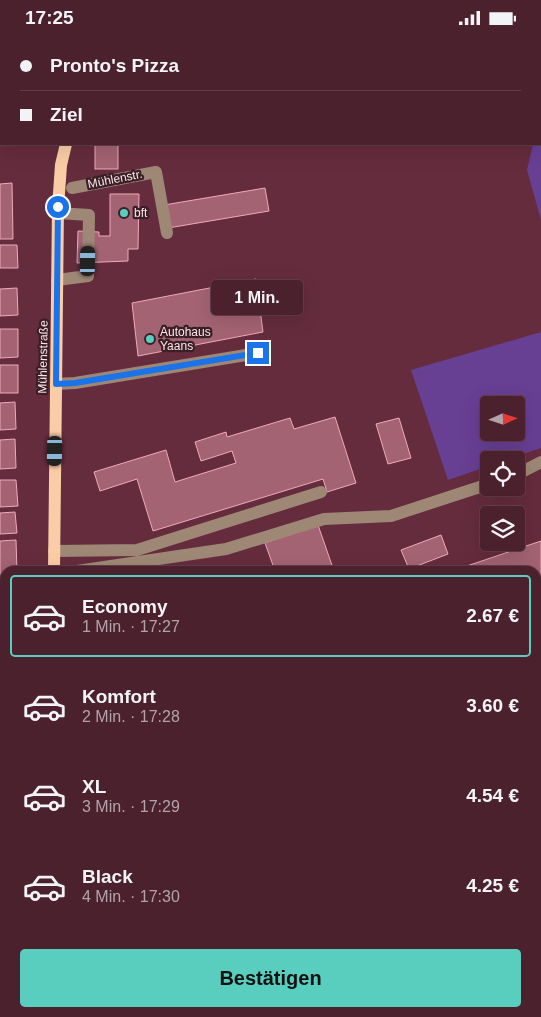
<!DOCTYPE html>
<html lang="de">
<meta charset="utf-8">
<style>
:root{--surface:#4c212e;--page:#562e3a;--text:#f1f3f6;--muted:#b2a3aa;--line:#633e4a;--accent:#59cebe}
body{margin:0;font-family:Helvetica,sans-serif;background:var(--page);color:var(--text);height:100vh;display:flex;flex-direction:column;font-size:19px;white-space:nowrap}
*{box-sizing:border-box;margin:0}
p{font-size:16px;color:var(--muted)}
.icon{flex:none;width:28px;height:28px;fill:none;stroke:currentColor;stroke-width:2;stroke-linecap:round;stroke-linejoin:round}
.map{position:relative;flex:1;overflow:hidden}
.details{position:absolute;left:0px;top:531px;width:541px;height:451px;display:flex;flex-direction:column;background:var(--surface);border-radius:15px 15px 0 0;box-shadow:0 5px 20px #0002,0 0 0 1px var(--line)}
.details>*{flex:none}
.top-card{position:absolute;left:0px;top:0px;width:541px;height:110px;box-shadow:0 5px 20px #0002,0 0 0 1px var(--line);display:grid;align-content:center;height:110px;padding:0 20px;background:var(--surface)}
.needle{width:32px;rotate:87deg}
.controls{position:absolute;left:480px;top:361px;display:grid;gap:10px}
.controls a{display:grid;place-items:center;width:45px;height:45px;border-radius:5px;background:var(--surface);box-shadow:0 5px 20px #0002,0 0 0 1px var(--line);font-size:25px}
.end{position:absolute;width:22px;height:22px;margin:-11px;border:6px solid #1a73e8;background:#fff;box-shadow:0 0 0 2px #fff}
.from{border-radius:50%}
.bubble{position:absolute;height:35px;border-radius:5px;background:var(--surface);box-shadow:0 5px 20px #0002,0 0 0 1px var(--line);font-size:16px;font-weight:800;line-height:35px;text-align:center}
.car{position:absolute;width:15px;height:30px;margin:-15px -8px;border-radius:6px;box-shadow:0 0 4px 1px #0007;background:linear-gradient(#222 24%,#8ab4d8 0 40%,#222 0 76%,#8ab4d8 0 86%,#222 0)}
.top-card b{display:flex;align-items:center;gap:18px;height:48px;font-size:19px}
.top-card b+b{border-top:1px solid var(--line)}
.top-card i{width:12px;height:12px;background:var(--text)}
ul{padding:9px 0 0;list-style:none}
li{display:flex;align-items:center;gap:15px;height:82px;margin:0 10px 8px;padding:0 10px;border:2px solid transparent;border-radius:5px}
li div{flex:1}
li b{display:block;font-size:19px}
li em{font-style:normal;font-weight:800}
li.on{border-color:var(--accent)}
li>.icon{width:45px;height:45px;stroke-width:1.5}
.primary-button{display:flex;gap:10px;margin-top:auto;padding:10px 20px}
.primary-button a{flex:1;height:58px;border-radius:5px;background:var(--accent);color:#111;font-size:20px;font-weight:800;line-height:58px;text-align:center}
.status{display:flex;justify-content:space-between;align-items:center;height:35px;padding:0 25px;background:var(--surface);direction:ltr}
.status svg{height:14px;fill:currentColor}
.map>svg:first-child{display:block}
</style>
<div class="status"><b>17:25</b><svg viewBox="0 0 49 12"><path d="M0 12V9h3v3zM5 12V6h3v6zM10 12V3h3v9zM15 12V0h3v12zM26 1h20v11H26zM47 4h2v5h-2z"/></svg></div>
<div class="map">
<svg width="541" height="982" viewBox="0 0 541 982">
<rect width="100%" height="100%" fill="#652c3d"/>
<g fill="#673f93" fill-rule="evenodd">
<path d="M541 65V185L527 135 533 109H540Z"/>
<path d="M541 297V413L505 425H489V431L448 445 411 335ZM489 370H516V398H489Z"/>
</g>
<g fill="#a36373" stroke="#f0aabb">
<rect x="95" y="110" width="23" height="24"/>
<path d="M12 148 13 204H0V149Z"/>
<path d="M265 153 269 176 168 193 164 170Z"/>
<path d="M110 159H139L138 214H128V226L77 228 78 196 99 197V201H110Z"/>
<path d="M0 210H17L18 233H0Z"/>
<path d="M256 244 263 297 138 321 132 268Z"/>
<path d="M17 253 18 280 0 281V254Z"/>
<path d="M0 294H18V322L0 323Z"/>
<rect x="0" y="330" width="18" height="28"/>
<path d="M15 367 16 394 0 395V368Z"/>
<path d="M335 382 356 448 327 457 323 444 153 496 137 444 100 456 94 437 166 415 175 447 236 428 232 416 201 426 195 407 226 397 227 402 290 383 294 394Z"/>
<path d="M399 383 411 423 388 429 376 389Z"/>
<path d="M15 404 16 433 0 434V405Z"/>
<path d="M0 445H16L18 471 0 472Z"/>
<path d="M15 477 17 498 0 499V478Z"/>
<path d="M318 490 334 536H275L265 508Z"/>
<path d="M441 500 448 519 409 534 401 515Z"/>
<path d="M16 505 17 536H5V541L0 542V506Z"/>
<path d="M541 506V548L536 550V536H452Z"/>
<rect x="0" y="552" width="5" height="31"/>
<path d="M5 608V628H0V609Z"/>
<path d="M5 637V681H0V638Z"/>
<path d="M0 787H5V832H2Z"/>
<path d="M5 842V863L2 864 0 844Z"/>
<path d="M1 871H5V901H3Z"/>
<path d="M536 892 541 907V919L536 920Z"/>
<path d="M541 919V982H520L518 978H536V920Z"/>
<path d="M0 934H5V960L0 961Z"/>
<path d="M216 978H270L256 982H217Z"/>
<path d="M460 978H518L520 982H461Z"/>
</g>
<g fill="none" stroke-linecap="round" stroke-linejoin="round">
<path stroke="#b68f99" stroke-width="3" stroke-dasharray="5 2.5" stroke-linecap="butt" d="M77 1V0"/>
<g stroke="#9e8875" stroke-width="12">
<path d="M72 153 156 137 167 198"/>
<path d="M57 245 88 241 89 180 58 178"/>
<path d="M56 349 75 348 258 318"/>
<path d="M516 440 541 427"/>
<path d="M54 516 137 515 321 457"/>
<path d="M77 536 226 514 324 484 391 481 489 449"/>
<path d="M536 565 541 563"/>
<path d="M0 602H5"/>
<path d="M536 730 541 744"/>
<path d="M0 978 5 977"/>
<path d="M144 982 166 978 175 982"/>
<path d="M271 982 285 978"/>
</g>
<g stroke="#facda6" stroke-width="12">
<path d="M100 1V0"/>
<path d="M0 79H1"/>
<path d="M54 536 58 172 61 130 66 109"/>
<path d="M58 978V982"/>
</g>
</g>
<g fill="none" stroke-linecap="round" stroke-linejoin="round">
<path stroke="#1a73e8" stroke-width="6" d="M58 172 56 349 75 348 258 318"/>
</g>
<g fill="#59cebe" stroke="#3a1f26" stroke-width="2">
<circle cx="124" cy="178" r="5"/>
<circle cx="150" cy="304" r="5"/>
</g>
<g text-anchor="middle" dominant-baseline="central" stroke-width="4.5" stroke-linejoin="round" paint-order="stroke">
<g font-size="12" fill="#fce5ea" stroke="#3a1f26">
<text transform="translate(115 144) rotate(-11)">Mühlenstr.</text>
<text transform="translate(43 322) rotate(-89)">Mühlenstraße</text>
</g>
<g font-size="12" fill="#fce5ea" stroke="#3a1f26" text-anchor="start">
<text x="134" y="178">bft</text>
<text x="160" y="297">Autohaus<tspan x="160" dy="14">Yaans</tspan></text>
</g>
</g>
</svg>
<div class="controls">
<a><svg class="needle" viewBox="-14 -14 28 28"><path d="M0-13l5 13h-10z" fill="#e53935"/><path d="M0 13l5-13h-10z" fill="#b2a3aa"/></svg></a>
<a><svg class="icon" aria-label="locate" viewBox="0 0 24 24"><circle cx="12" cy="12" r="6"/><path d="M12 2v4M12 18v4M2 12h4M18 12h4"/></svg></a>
<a><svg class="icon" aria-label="layers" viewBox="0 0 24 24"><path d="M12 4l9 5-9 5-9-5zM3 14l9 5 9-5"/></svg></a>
</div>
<i class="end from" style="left:58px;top:172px"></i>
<i class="end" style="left:258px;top:318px"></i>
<div class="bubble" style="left:211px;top:245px;width:92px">1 Min.</div>
<i class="car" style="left:88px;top:226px;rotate:1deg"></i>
<i class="car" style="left:55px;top:416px;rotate:181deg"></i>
<div class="top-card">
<b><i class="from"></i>Pronto's Pizza</b>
<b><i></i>Ziel</b>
</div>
<section class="details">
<ul>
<li class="on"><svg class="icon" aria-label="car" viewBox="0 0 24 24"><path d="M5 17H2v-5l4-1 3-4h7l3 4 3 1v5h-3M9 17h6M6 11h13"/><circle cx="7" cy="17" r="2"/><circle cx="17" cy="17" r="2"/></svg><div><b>Economy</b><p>1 Min. · 17:27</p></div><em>2.67 €</em></li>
<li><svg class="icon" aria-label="car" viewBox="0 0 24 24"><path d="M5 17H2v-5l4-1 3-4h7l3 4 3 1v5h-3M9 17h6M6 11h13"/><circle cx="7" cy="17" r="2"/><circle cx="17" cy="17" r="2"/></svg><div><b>Komfort</b><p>2 Min. · 17:28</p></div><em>3.60 €</em></li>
<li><svg class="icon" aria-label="car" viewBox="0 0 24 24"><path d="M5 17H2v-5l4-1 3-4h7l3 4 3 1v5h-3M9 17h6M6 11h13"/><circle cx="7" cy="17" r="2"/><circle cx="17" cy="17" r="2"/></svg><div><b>XL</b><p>3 Min. · 17:29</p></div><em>4.54 €</em></li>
<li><svg class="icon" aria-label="car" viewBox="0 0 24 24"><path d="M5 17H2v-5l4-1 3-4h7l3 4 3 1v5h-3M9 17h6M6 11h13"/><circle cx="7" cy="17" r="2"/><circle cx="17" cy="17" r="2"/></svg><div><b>Black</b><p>4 Min. · 17:30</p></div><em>4.25 €</em></li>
</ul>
<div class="primary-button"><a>Bestätigen</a></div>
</section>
</div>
